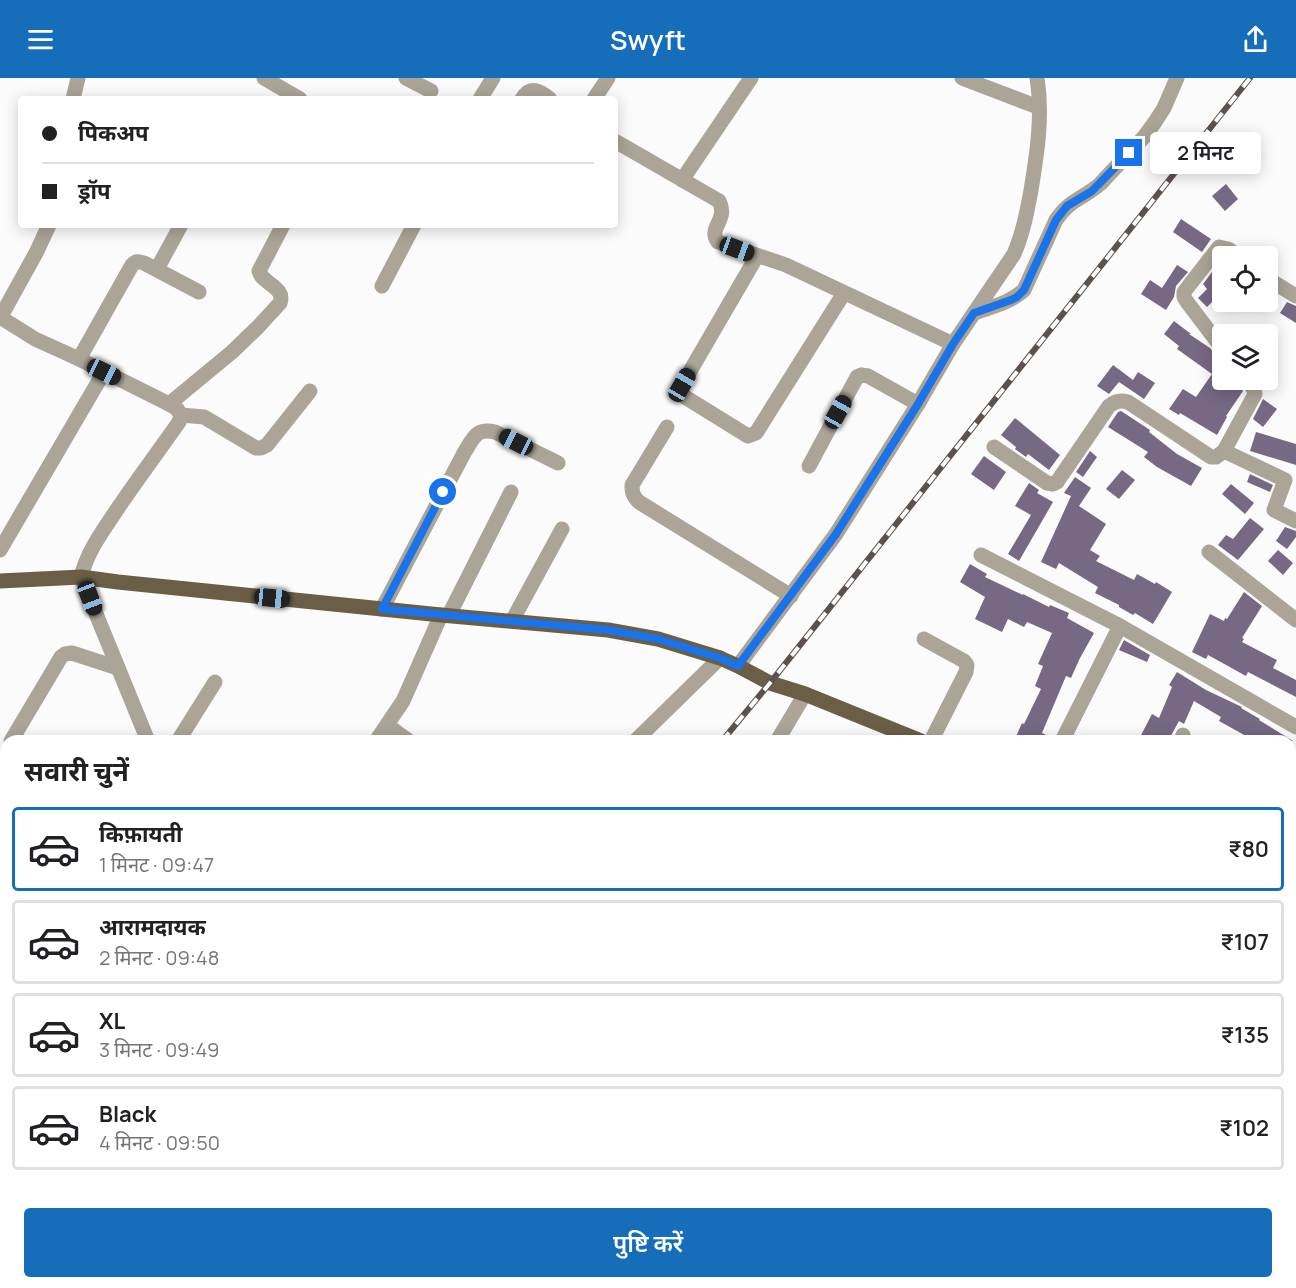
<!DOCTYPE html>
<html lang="hi">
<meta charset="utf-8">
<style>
:root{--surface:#fff;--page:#f6f6f6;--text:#202124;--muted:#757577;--line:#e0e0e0;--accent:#166ebb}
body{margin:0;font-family:Manrope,"Noto Sans Devanagari",sans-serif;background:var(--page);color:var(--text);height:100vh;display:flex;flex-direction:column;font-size:22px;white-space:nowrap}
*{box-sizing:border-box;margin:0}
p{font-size:20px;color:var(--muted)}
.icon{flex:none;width:33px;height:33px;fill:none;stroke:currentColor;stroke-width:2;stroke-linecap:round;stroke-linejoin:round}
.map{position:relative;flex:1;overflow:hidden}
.panel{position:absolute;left:0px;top:657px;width:1296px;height:554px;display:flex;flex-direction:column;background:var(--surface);border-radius:18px 18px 0 0;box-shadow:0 3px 15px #0003}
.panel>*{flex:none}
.guide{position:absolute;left:18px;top:18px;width:600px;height:132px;border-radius:6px;box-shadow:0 3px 15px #0003;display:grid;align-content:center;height:132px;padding:0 24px;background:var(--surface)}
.buttons{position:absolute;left:1212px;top:168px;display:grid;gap:12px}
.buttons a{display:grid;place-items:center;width:66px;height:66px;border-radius:6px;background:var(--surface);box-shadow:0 3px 15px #0003;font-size:30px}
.end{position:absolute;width:27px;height:27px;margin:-14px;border:8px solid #1a73e8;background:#fff;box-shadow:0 0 0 3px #fff}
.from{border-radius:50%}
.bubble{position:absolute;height:42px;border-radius:6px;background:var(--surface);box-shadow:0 3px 15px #0003;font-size:20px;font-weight:600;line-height:42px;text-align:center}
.car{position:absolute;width:18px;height:36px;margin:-18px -9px;border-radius:8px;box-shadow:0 0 4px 2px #0007;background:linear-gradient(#222 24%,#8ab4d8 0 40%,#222 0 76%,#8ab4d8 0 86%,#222 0)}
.guide b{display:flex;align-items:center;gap:21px;height:57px;font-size:22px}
.guide b+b{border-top:2px solid var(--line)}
.guide i{width:15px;height:15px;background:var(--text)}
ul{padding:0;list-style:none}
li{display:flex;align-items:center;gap:18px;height:84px;margin:0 12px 9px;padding:0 12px;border:3px solid var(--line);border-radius:6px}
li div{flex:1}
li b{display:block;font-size:22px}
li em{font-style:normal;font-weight:600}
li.active{border-color:var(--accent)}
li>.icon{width:54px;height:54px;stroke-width:1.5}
h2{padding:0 24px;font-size:27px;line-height:72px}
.button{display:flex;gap:12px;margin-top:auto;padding:12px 24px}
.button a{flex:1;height:69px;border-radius:6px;background:var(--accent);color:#fff;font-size:24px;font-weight:600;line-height:69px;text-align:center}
header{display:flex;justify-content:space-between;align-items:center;height:78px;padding:0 24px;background:var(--accent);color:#fff;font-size:27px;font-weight:600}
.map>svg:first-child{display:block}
</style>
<header><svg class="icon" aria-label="menu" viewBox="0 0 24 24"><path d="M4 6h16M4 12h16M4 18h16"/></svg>Swyft<svg class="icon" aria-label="share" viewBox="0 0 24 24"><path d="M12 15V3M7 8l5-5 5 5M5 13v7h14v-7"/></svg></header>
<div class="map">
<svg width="1296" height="1210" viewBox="0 0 1296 1210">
<rect width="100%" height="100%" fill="#fbfbfb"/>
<g fill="#776883">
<path d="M1226 106 1238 121 1225 133 1212 118Z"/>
<path d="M1181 141 1211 161 1202 174 1173 154Z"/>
<path d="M1218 186 1222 191V193L1216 200 1222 206V214L1207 229 1198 220 1207 211 1203 206Z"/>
<path d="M1177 187 1188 194 1176 208 1174 219 1166 232 1141 216 1150 202 1162 210Z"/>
<path d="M1287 224 1296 228V245L1280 235Z"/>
<path d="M1174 243 1191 256H1189L1210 270 1218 279 1214 286 1217 289 1222 282V302H1230L1239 307 1243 313 1226 338 1227 339 1217 357 1180 335 1179 337 1169 331 1183 311 1196 319 1212 296 1177 271 1179 268 1164 256Z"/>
<path d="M1113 287 1133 302 1138 294 1155 305 1144 321 1119 304 1109 316 1097 308Z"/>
<path d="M1263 321 1277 331 1263 349 1253 341Z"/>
<path d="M1121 333 1150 352 1149 354 1177 376 1202 390 1191 408 1157 389 1144 379 1148 374 1108 349 1118 334Z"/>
<path d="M1015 340 1060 377 1049 392 1028 376 1026 379 1015 371 1016 369 1001 357Z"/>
<path d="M1256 354 1296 366V387L1250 373Z"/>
<path d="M1090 373 1097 379 1083 399 1076 394Z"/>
<path d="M984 378 1006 394 994 412 971 396Z"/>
<path d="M1122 392 1135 402 1119 421 1106 411Z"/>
<path d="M1250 396 1273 407 1270 414 1247 404Z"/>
<path d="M1075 399 1091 410 1079 428 1106 446 1090 472 1100 478 1096 483 1134 502 1137 496 1155 506 1156 504 1172 514 1153 546 1135 535 1133 537 1119 529V527L1095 515 1098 509 1059 485 1056 491 1041 484 1071 418 1064 415Z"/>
<path d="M1029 405 1039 412 1037 415 1053 424 1019 483 1008 476 1031 437 1015 428Z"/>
<path d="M1231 406 1254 425 1245 436 1222 416Z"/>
<path d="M1250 440 1264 451 1238 482 1218 467 1226 457 1233 461Z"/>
<path d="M1285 449 1296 453V459L1287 471 1276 463Z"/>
<path d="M1278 472 1293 485 1283 497 1268 483Z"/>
<path d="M970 486 987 496 985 499 1023 517V516L1049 529 1050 527 1069 535 1067 540 1094 555 1080 580 1071 600 1066 598 1042 655 1053 660 1052 663H1014L1022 645 1024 646 1041 611 1035 608 1043 588 1038 586 1052 555 1027 544 1024 549 1008 541 1002 554 975 541 985 519 960 504Z"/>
<path d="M1244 514 1262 528 1242 560 1244 561 1242 564 1277 582 1273 590 1296 602V619L1248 594 1246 598 1208 577 1206 581 1192 574 1210 536 1224 543 1225 540 1227 541Z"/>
<path d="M1124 562 1150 577 1147 584 1119 572Z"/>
<path d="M1177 594 1206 612 1242 629 1241 630 1260 641 1259 642 1293 663H1255L1219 643 1221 639 1194 623 1184 646 1179 643 1168 663H1138L1152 636 1159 640 1172 609 1169 607Z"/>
</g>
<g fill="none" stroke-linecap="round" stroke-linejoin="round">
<g stroke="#aba497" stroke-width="15">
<path d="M264 0 300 21"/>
<path d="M406 0 431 13"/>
<path d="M962 0 1038 29"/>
<path d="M73 21 78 0"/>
<path d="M480 21 493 0"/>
<path d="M522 21C530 7 540 13 550 21"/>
<path d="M594 21 608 0"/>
<path d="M615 63 719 123C729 142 707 150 718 164L786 187 953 266"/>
<path d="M682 102 751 0"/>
<path d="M757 178 682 307V315L685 319 748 358 756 355 844 215"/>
<path d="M157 191 181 147"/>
<path d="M1268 201 1296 218"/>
<path d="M382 208 414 147"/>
<path d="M974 235C991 229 1010 225 1024 212L1056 142C1070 121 1083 121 1100 106L1144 59 1155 44 1164 30 1177 0"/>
<path d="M0 239 35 261 79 281 169 326 177 331 181 337 179 344C158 374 136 403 116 433 102 454 87 474 81 499L148 663"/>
<path d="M0 240 37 173 49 147"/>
<path d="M1222 270 1187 224 1184 219V214L1219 169 1228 171 1238 178"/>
<path d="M79 281 132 187C136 183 138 183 144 185L199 214"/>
<path d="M169 326 232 274 258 249 280 225C286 209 262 206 259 193L283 147"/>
<path d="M181 337 204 339 256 370H261L267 367 310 313"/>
<path d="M667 349 632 407C632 415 633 418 639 424L791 518"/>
<path d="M994 369 1047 405 1053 406 1057 404 1109 328C1116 323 1120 322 1128 324L1211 379H1216L1224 373 1255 316 1254 312 1247 302"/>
<path d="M1224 373 1285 402 1274 432 1296 443"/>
<path d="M809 388 857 299 861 297 868 298 918 326"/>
<path d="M0 472 104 294"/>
<path d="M1209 474 1296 542"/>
<path d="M981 477 1120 548"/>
<path d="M382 531 464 375C473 361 476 349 495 354L558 385"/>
<path d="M449 537 511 414"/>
<path d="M512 543 562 451"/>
<path d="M924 561 964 583 967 587 966 594 931 663"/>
<path d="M738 588 836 456 918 326 953 266 1014 176C1023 155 1027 134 1031 112 1037 76 1043 37 1037 0"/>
<path d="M387 647 409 663"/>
<path d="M11 663 61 579 65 576 72 575 118 590"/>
<path d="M178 663 215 604"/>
<path d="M376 663 403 623 441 537"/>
<path d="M635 663 720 580"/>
<path d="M777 663 805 616"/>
<path d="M1062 663 1120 548 1296 649"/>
<path d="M1181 663 1183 657"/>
<path d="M1290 738 1296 728"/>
<path d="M1290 956 1296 945"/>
<path d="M1290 1026 1296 1016"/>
<path d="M0 1181H6"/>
<path d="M431 1204 472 1210"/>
<path d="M854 1204 862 1210"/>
<path d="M1067 1204 1073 1210"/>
<path d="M1194 1204 1204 1210"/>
<path d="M28 1210 31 1204"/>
<path d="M170 1210 172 1204"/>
<path d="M358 1210 362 1204"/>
<path d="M531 1210 533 1204"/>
<path d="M672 1210 676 1204"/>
<path d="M773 1210 776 1204"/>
<path d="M931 1210 932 1204"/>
<path d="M1051 1210 1054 1204"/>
<path d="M1108 1210 1110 1204"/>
</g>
<g stroke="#6a5e47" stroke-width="15">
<path d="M0 503 81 499 118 504 441 537 608 552 658 561 720 580 738 588 770 605 805 616 921 663"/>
<path d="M1290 847 1296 851"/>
</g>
<g stroke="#5c524d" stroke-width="6">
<g id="rail">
<path d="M722 663 770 605 1250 0"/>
<path d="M308 1210 312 1204"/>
</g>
</g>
<use href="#rail" stroke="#fbfbfb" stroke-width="4" stroke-dasharray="11" stroke-linecap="butt"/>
</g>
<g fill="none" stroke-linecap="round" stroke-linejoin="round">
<path stroke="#1a73e8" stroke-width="8" d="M443 414 382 531 608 552 658 561 720 580 738 588 836 456 918 326 953 266 974 235 1011 222 1017 219 1024 212 1056 142 1067 128 1092 113 1129 75"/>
</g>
</svg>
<div class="buttons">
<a><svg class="icon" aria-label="locate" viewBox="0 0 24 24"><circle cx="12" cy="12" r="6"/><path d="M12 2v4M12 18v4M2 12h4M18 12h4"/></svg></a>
<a><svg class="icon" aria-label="layers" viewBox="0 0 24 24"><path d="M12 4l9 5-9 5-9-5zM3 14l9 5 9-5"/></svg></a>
</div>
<i class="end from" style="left:443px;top:414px"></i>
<i class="end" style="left:1129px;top:75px"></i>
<div class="bubble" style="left:1150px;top:54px;width:111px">2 मिनट</div>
<i class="car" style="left:737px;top:171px;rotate:110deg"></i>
<i class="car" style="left:104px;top:294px;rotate:116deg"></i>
<i class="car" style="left:682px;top:307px;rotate:30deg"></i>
<i class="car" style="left:838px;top:334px;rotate:29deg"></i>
<i class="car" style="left:516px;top:364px;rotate:297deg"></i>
<i class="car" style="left:90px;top:520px;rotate:159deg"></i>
<i class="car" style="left:272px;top:520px;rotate:96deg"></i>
<div class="guide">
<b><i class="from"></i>पिकअप</b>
<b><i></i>ड्रॉप</b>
</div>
<section class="panel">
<h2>सवारी चुनें</h2>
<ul>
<li class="active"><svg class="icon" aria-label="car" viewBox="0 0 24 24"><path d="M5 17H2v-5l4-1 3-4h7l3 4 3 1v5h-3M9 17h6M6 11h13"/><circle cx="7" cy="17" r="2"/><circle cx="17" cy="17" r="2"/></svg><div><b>किफ़ायती</b><p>1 मिनट · 09:47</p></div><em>₹80</em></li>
<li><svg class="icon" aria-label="car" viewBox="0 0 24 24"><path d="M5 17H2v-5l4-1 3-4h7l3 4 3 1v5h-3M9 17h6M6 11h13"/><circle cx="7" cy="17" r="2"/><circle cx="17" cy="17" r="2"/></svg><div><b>आरामदायक</b><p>2 मिनट · 09:48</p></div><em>₹107</em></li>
<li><svg class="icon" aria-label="car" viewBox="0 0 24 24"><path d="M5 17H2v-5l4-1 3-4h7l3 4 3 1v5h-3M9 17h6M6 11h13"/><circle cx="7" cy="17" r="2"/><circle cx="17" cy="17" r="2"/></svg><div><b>XL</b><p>3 मिनट · 09:49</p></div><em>₹135</em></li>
<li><svg class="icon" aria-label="car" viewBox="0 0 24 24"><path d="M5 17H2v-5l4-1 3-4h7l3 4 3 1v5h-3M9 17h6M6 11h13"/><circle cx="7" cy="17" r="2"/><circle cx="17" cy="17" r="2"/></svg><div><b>Black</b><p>4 मिनट · 09:50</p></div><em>₹102</em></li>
</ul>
<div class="button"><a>पुष्टि करें</a></div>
</section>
</div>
